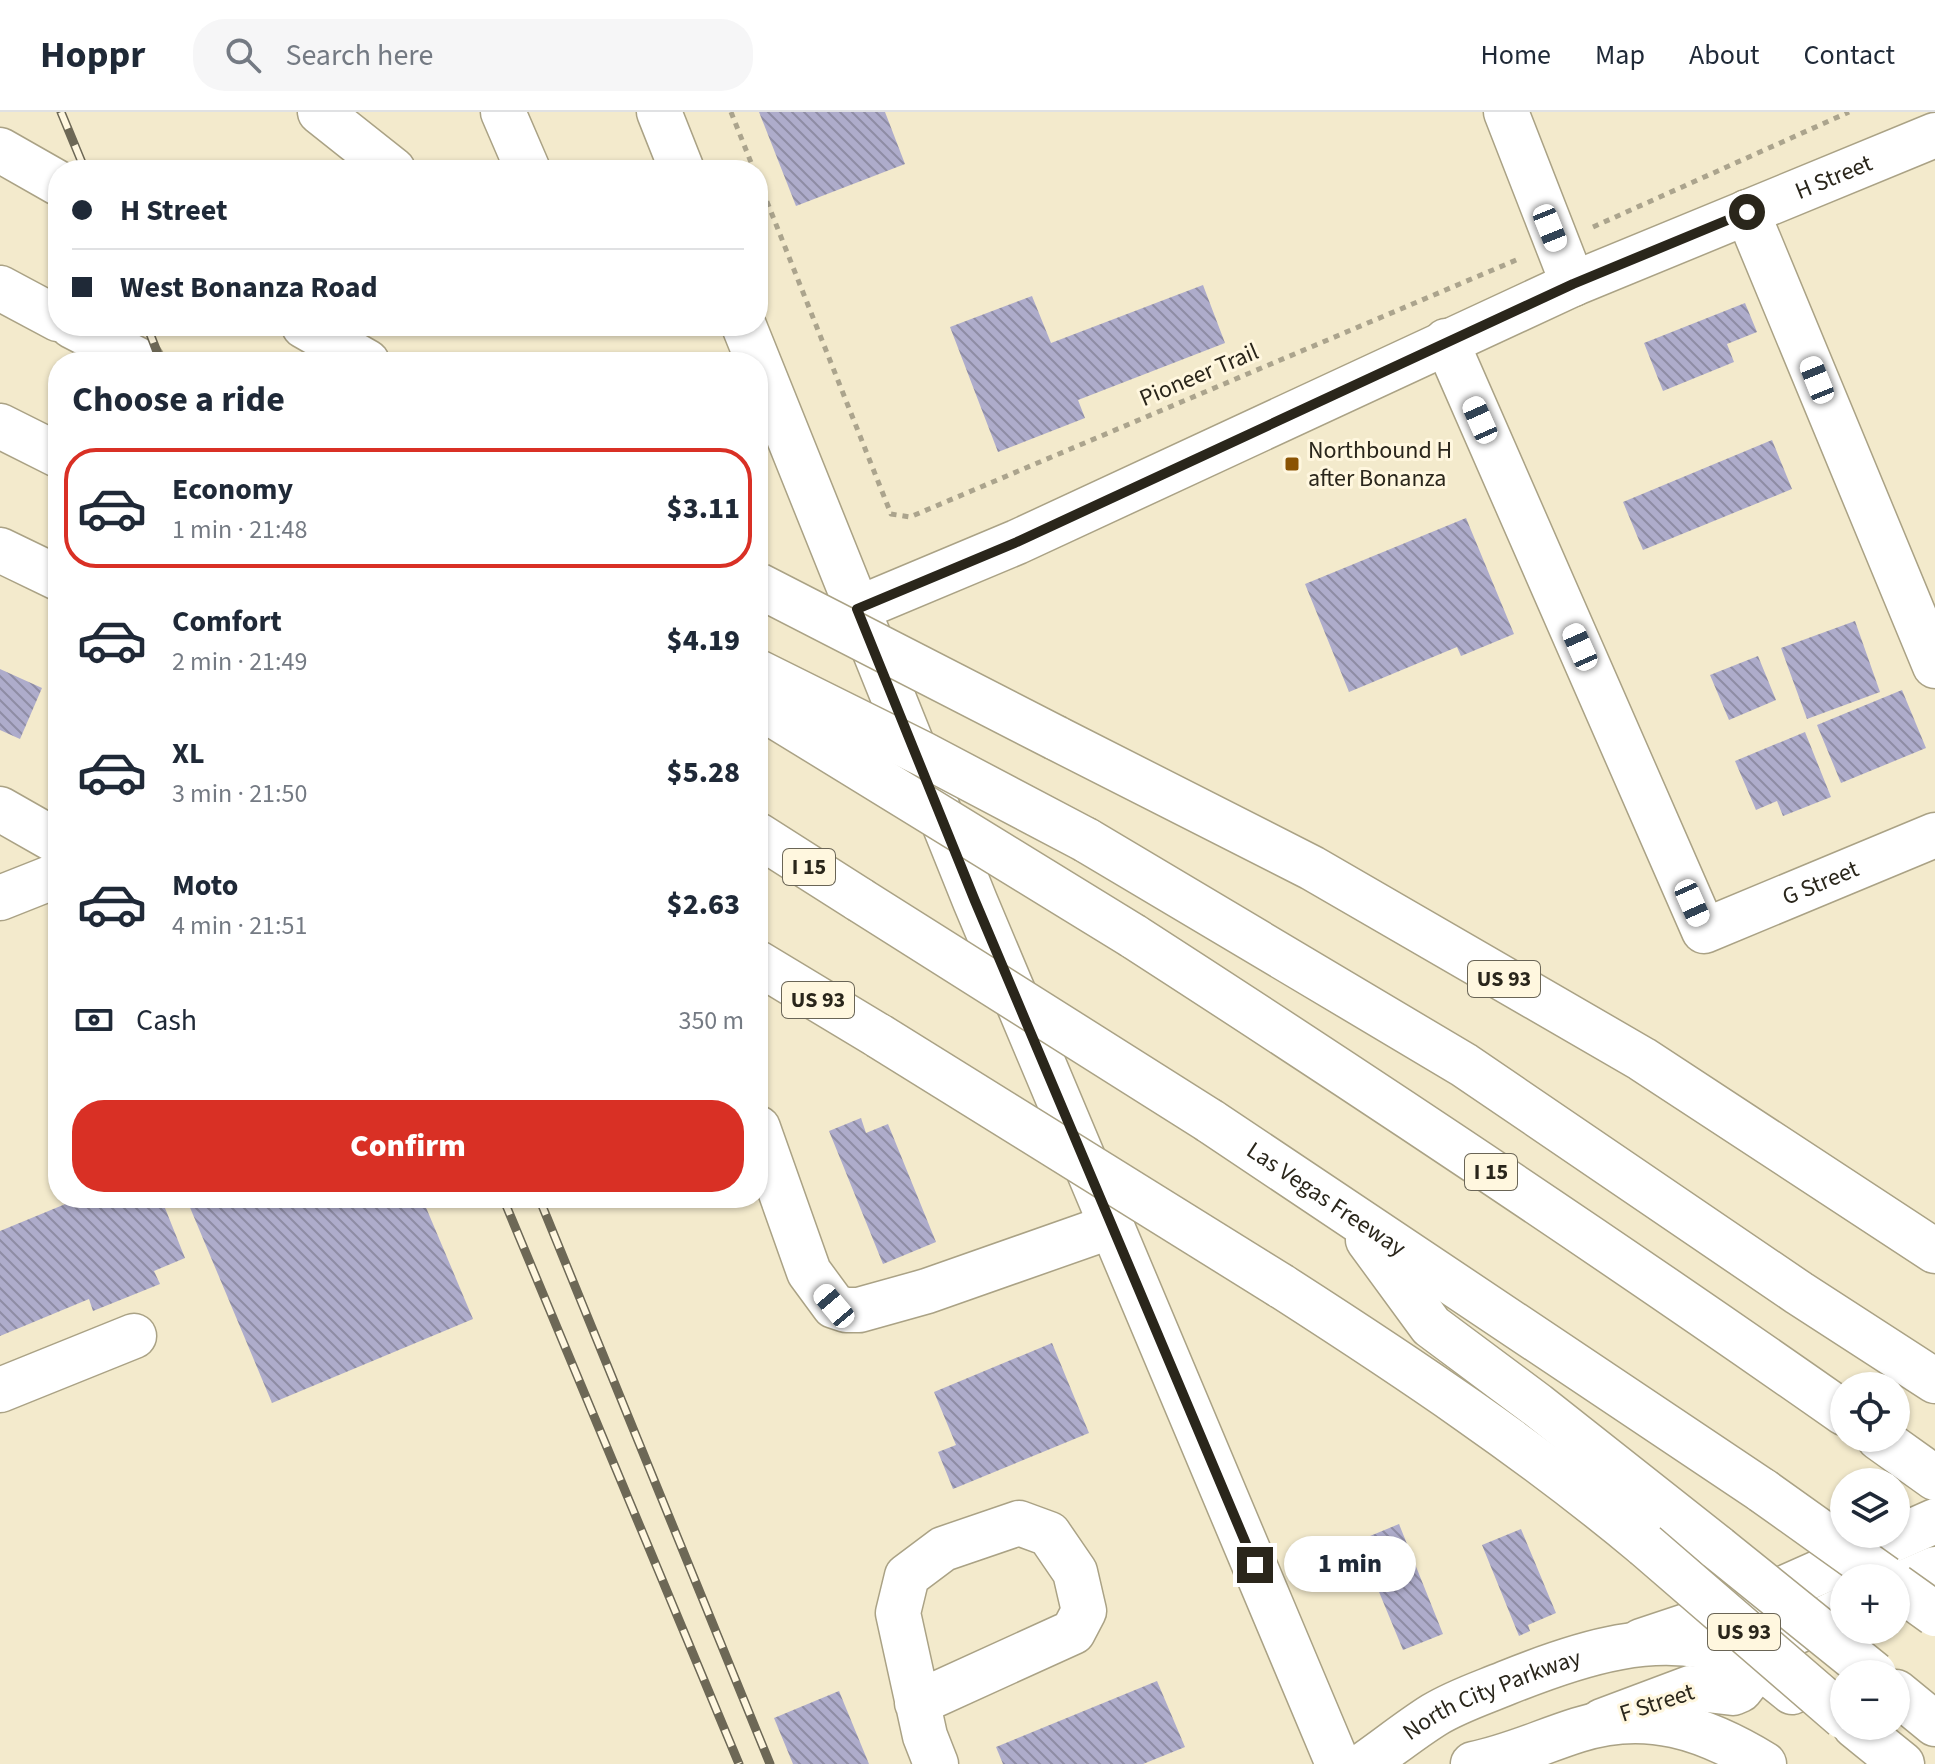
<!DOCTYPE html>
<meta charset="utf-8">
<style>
:root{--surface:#fff;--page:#f6f6f7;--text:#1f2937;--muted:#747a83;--line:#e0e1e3;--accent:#d93025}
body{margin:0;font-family:"Source Sans 3",sans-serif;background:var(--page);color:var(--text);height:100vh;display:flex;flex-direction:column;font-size:30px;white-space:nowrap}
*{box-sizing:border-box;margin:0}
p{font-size:26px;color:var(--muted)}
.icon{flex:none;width:44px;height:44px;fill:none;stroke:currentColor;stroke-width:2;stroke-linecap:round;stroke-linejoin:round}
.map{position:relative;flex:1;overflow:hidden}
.side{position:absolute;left:48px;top:240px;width:720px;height:856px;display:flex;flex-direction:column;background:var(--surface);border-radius:32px;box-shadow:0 2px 6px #0004}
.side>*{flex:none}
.top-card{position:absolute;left:48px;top:48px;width:720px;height:176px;border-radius:32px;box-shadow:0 2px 6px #0004;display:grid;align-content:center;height:176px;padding:0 24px;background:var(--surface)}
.controls{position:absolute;left:1830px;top:1260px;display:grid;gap:16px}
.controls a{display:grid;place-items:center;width:80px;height:80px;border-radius:50%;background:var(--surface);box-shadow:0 2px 6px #0004;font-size:40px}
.end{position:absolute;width:36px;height:36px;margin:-18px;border:10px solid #2a261b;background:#fff;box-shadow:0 0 0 4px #fff}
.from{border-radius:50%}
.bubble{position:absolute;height:56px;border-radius:28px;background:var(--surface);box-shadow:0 2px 6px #0004;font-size:26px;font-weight:800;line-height:56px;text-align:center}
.car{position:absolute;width:24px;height:48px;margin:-24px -12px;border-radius:10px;box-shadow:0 0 6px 2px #0007;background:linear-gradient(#fff 24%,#345 0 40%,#fff 0 76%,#345 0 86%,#fff 0)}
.top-card b{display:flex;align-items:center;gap:28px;height:76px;font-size:30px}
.top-card b+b{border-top:2px solid var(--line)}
.top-card i{width:20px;height:20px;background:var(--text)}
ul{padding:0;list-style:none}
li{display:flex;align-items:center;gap:24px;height:120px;margin:0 16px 12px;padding:0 8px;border:4px solid transparent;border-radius:32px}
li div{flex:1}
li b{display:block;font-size:30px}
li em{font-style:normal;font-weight:800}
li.current{border-color:var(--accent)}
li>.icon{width:72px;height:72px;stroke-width:1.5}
h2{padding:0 24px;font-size:36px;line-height:96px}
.pay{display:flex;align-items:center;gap:20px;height:88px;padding:0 24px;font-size:30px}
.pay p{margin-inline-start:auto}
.primary-button{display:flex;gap:16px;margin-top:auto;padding:16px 24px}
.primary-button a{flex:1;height:92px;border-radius:32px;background:var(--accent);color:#fff;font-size:32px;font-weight:800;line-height:92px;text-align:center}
header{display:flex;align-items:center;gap:48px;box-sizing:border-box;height:112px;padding:0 40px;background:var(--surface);border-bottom:2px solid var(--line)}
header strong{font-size:38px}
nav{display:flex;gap:44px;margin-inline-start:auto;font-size:28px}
.search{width:560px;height:72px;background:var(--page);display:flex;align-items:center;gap:20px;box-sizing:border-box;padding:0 28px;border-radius:32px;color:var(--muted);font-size:30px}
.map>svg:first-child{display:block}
</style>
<header>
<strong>Hoppr</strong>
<div class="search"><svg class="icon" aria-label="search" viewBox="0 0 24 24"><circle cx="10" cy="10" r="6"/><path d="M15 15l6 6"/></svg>Search here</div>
<nav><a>Home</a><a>Map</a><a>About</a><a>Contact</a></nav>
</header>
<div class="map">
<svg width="1935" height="1652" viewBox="0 0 1935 1652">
<defs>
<pattern id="building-back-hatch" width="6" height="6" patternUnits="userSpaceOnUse" patternTransform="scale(2)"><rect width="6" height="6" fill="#aeaccb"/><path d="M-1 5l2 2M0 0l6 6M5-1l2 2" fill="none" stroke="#8e8ca4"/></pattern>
</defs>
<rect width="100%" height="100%" fill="#f3eacc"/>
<g fill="url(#building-back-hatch)">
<path d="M759 0H885L905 52 796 94Z"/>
<path d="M1203 173 1225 231 1078 288 1085 306 998 340 950 215 1032 184 1051 231Z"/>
<path d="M1745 191 1757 220 1727 232 1734 250 1663 279 1644 231Z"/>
<path d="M1772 328 1792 377 1643 438 1623 390Z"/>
<path d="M1466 406 1514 522 1461 544 1457 535 1349 580 1305 472Z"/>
<path d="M1855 509 1880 580 1807 607 1781 536Z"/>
<path d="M1758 544 1776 588 1729 608 1710 563Z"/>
<path d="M0 557 42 576 20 627 0 618Z"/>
<path d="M1902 578 1926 636 1841 671 1817 613Z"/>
<path d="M1805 620 1831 685 1783 704 1777 689 1756 698 1735 649Z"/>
<path d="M861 1006 866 1021 888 1012 936 1130 883 1152 829 1019Z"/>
<path d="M80 1086H161L185 1146 154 1159 160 1172 93 1199 89 1187 0 1224V1119Z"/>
<path d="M186 1086H422L473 1207 272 1291Z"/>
<path d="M1052 1231 1089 1321 953 1377 938 1340 956 1333 934 1280Z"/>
<path d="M1399 1412 1443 1522 1403 1538 1358 1429Z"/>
<path d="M1521 1417 1556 1501 1528 1513 1530 1519 1519 1524 1482 1433Z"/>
<path d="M1157 1569 1185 1635 1143 1652H1003L996 1635Z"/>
<path d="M839 1579 869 1652H793L774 1606Z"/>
</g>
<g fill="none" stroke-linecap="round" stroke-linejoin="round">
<g stroke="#aaa285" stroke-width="47">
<g id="minor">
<path d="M320 0 393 58"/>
<path d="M503 0 528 58"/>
<path d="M1506 0 1573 172"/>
<path d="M1747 100 1935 554"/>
<path id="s1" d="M1446 229 1704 819 1935 723"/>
<path id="s2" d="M857 497 1017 430 1573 172 1935 23"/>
<path d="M0 697 58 730"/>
<path d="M0 786 58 763"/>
<path d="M758 1016 809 1160 834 1194 846 1198H859L927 1179 1112 1114"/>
<path d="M0 1278 134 1224"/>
<path d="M1896 1474 1935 1457"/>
<path d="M1641 1529 1737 1497 1935 1409"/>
<path d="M917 1591 1073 1520 1084 1499 1075 1460 1049 1422 1019 1411 943 1437 907 1464 898 1501 925 1624 936 1652"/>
<path d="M1602 1609 1690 1576 1733 1581 1740 1578 1779 1528 1844 1497"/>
</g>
</g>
<g stroke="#aaa285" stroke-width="47">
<g id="major">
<path d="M659 0 682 58"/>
<path d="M744 214 975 789 1338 1652"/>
<path id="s3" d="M1365 1652C1388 1636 1410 1618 1434 1603 1457 1589 1482 1581 1506 1571 1578 1542 1659 1514 1736 1543 1757 1551 1775 1566 1792 1580"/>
<path d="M1473 1652C1509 1645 1543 1629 1578 1618 1647 1596 1705 1616 1764 1652"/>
</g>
</g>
<g stroke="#aaa285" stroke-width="47">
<g id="highway">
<path d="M0 38 58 71"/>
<path d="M0 176 58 207"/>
<path d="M72 214 142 250"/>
<path d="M304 214 367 250"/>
<path d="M0 314 58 343"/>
<path d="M0 438 58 466"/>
<path d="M1056 626 1312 756 1642 947 1935 1139"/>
<path d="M758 723 860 788"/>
<path d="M1086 728 1464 953 1799 1181 1935 1269"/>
<path d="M1133 824C1373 979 1610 1137 1844 1301"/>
<path d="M758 851 879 924"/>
<path id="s4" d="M1210 1009 1763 1379"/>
<path d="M1368 1128 1431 1214 1537 1293 1718 1436"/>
<path d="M1281 1174C1407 1255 1530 1337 1645 1433"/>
<path d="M1879 1326 1935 1366"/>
<path d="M1896 1580 1935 1612"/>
<path d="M1855 1614 1902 1652"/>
</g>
</g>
<g stroke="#aba48d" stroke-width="5" stroke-dasharray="6 6" stroke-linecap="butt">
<path d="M731 0 754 58"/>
<path d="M758 67 891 402 910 405 1521 146"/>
<path d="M1593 115 1849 0"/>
</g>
<use href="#minor" stroke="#fff" stroke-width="44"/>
<use href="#major" stroke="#fff" stroke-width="44"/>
<use href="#highway" stroke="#fff" stroke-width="44"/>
<g stroke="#6d6856" stroke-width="9">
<g id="rail">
<path d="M61 0 85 58"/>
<path d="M147 214 161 250"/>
<path d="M503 1086 739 1652"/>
<path d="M539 1086 770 1652"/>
</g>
</g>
<use href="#rail" stroke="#fff7df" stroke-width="6" stroke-dasharray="18" stroke-linecap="butt"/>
<g stroke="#aaa285" stroke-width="47" stroke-linecap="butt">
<g id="highway-bridge">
<path d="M758 473 1056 626"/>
<path d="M758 560 923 642 1086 728"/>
<path d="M770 601 1133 824"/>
<path d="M860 788 1210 1009"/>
<path d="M879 924 1281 1174"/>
<path d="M1763 1379 1885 1466"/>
<path d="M1645 1433 1844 1605"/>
<path d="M1718 1436 1874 1562"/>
<path d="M1896 1474 1935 1502"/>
</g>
</g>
<use href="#highway-bridge" stroke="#fff" stroke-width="44"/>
</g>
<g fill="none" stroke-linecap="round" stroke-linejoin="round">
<path stroke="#2a261b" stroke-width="10" d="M1255 1453 975 789 857 497 1017 430 1573 172 1747 100"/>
</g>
<rect fill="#8a5303" stroke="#fff7df" stroke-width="3" x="1284" y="344" width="16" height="16" rx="4"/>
<g text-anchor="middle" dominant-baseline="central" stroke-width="6" stroke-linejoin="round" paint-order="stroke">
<g fill="#fff7df" stroke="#6a6556" stroke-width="2">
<rect x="783" y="737" width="52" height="36" rx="6"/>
<rect x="1468" y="849" width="72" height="36" rx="6"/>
<rect x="782" y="870" width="72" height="36" rx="6"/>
<rect x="1465" y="1042" width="52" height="36" rx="6"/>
<rect x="1708" y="1502" width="72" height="36" rx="6"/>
</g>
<g font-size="22" font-weight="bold" fill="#2a261b">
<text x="809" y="755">I 15</text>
<text x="1504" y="867">US 93</text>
<text x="818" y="888">US 93</text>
<text x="1491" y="1060">I 15</text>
<text x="1744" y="1520">US 93</text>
</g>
<g font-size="24" fill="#2a261b" stroke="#fff7df">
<text stroke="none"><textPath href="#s2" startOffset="1068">H Street</textPath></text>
<text transform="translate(1199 263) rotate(-23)">Pioneer Trail</text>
<text stroke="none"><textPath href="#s1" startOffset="770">G Street</textPath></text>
<text stroke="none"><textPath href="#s4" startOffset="140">Las Vegas Freeway</textPath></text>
<text stroke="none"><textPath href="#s3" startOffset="146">North City Parkway</textPath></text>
<text transform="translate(1657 1591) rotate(-18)">F Street</text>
</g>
<g font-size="24" fill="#2a261b" stroke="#fff7df" text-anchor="start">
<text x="1308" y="338">Northbound H<tspan x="1308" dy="28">after Bonanza</tspan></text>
</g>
</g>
</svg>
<div class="controls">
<a><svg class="icon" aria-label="locate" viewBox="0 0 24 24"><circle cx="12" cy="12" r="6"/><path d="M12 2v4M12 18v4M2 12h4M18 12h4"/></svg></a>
<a><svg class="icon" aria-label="layers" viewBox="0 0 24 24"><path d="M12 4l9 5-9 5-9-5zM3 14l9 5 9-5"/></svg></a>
<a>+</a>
<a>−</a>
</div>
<i class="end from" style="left:1747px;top:100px"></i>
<i class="end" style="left:1255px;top:1453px"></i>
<div class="bubble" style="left:1284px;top:1424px;width:132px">1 min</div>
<i class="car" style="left:1550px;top:116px;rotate:158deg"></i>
<i class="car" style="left:1817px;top:268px;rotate:338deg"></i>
<i class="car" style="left:1480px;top:308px;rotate:336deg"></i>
<i class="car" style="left:1580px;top:535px;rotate:336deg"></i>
<i class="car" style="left:1692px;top:791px;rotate:156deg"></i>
<i class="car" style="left:834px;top:1194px;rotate:320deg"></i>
<div class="top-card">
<b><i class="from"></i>H Street</b>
<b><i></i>West Bonanza Road</b>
</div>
<section class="side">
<h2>Choose a ride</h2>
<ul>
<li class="current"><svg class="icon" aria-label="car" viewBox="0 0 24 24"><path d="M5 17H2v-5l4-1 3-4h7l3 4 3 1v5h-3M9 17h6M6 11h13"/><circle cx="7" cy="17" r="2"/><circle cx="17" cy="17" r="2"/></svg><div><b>Economy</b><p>1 min · 21:48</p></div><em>$3.11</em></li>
<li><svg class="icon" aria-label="car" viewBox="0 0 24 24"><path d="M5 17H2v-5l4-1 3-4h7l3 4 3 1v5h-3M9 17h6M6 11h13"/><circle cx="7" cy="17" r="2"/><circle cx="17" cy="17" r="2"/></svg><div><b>Comfort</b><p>2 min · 21:49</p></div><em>$4.19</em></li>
<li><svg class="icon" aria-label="car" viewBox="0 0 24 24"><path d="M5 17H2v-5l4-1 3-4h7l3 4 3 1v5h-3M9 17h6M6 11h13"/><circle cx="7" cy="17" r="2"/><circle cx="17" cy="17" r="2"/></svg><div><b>XL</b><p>3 min · 21:50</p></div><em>$5.28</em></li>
<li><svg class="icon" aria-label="car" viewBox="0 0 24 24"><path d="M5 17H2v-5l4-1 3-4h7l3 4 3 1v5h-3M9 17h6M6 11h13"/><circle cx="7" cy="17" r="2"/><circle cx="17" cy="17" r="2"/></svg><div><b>Moto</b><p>4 min · 21:51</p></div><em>$2.63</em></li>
</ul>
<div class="pay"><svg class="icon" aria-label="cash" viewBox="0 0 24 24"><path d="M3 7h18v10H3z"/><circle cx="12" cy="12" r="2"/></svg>Cash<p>350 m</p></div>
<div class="primary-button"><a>Confirm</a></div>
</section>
</div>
